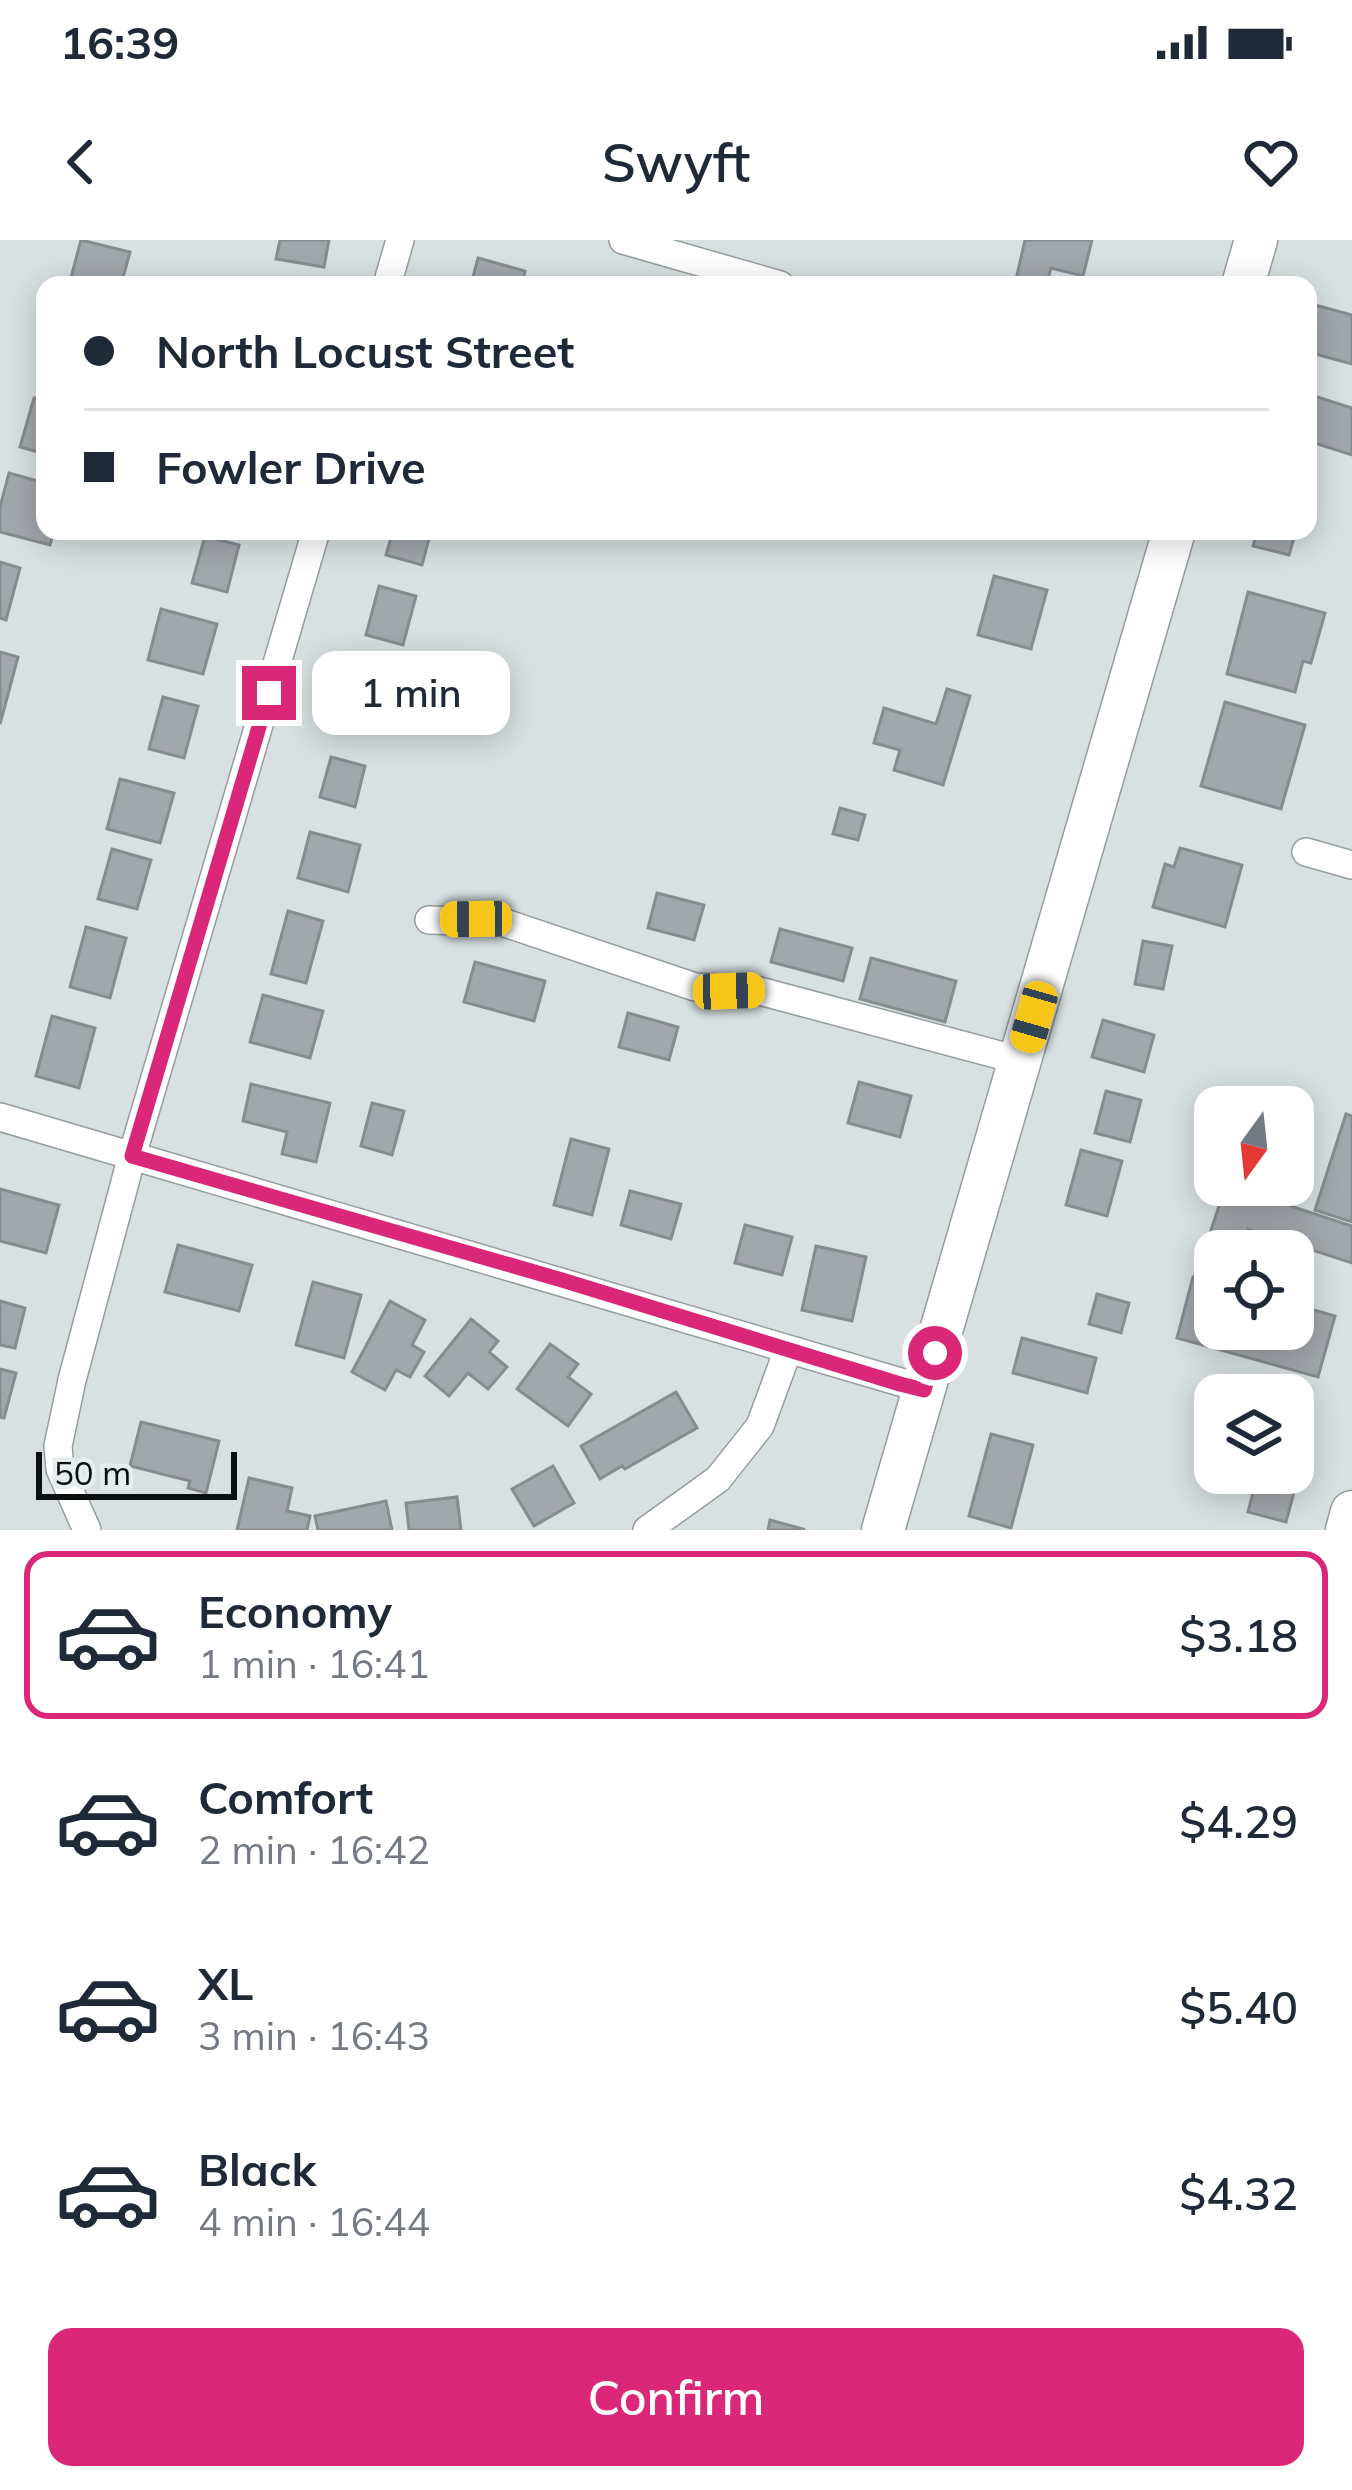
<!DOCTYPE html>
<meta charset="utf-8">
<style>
:root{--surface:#fff;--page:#f6f6f7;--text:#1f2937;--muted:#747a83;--line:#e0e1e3;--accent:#db2777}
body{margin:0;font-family:Mulish,sans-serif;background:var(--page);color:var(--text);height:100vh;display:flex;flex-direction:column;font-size:45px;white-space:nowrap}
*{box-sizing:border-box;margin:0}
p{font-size:39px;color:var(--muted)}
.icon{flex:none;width:66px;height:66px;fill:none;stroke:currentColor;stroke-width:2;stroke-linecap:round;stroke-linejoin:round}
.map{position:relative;height:1290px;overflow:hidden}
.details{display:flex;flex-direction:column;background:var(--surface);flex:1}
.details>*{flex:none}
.banner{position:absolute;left:36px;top:36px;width:1281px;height:264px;border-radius:24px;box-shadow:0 6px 30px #0003;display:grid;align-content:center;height:264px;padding:0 48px;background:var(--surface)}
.needle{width:78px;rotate:195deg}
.controls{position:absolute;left:1194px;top:846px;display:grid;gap:24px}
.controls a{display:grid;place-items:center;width:120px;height:120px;border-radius:24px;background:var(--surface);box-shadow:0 6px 30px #0003;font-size:60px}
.scale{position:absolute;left:36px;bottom:30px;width:201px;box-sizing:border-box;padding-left:12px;border:6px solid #0c0f0f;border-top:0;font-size:33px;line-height:42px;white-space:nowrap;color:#0c0f0f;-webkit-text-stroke:9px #e5edee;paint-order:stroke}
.end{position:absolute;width:54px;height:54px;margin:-27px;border:15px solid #db2777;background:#fff;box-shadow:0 0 0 6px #fff}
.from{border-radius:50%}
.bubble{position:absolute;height:84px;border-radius:24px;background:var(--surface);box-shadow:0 6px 30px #0003;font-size:39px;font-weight:600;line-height:84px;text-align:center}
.car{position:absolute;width:36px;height:72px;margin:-36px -18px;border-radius:15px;box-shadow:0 0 9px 3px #0007;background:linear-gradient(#f5c518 24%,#345 0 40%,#f5c518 0 76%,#345 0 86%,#f5c518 0)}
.banner b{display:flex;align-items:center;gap:42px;height:114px;font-size:45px}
.banner b+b{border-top:3px solid var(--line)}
.banner i{width:30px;height:30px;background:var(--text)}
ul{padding:21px 0 0;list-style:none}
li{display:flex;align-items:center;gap:36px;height:168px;margin:0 24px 18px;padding:0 24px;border:6px solid transparent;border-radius:24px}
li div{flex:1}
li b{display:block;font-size:45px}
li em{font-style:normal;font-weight:600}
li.selected{border-color:var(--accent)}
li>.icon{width:108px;height:108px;stroke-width:1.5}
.cta{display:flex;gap:24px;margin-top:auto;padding:24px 48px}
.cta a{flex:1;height:138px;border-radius:24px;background:var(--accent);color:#fff;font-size:48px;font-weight:600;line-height:138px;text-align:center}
.status{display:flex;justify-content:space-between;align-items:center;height:84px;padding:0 60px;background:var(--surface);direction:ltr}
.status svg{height:33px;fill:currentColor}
header{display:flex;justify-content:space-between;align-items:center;height:156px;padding:0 48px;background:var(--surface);font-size:54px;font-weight:600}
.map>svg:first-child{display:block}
</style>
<div class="status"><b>16:39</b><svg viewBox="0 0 49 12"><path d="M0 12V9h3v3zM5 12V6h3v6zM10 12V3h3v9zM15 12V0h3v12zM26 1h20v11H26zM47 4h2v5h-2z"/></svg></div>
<header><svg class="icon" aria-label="back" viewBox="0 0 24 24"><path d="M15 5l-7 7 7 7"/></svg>Swyft<svg class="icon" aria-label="heart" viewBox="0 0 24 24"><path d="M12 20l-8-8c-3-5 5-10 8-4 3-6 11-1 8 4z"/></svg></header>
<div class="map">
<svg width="1352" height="1290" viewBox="0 0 1352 1290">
<rect width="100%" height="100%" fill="#d8e0e1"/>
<g fill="#a2a7ac" stroke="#868c90" stroke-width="3">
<path d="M81 0 130 12 121 45H69Z"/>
<path d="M280 0H329L324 27 276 19Z"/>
<path d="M1025 0H1092L1083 36 1051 28 1046 45 1015 44Z"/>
<path d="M478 18 525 31 522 45H471Z"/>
<path d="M1315 65 1352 75V124L1308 112V89Z"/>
<path d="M1308 154 1352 168V215L1308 201Z"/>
<path d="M34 158 45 161V214L20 207Z"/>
<path d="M9 233 45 243 39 271 45 273V291H54L50 305 0 292V267Z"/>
<path d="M393 291H431L422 325 386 315Z"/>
<path d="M1257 291H1296L1289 315 1253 306Z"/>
<path d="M205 296 239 305 227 352 192 343Z"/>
<path d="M0 322 20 328 6 380 0 378Z"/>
<path d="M994 336 1047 350 1031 409 978 395Z"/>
<path d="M379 346 416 356 403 405 366 395Z"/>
<path d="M1248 352 1325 373 1311 423 1303 421 1295 452 1227 434Z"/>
<path d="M161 369 217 384 203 434 148 420Z"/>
<path d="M0 412 18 417 0 484Z"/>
<path d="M356 428 390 437 378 484 344 474Z"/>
<path d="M947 449 970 456 943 545 894 530 900 510 874 503 884 468 936 484Z"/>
<path d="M163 457 198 466 184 518 149 509Z"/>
<path d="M1225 462 1305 485 1281 569 1201 546Z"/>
<path d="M331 517 365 526 355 567 320 557Z"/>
<path d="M120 539 174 553 160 603 107 589Z"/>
<path d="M840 568 865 575 858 600 833 594Z"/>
<path d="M310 592 360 605 348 652 298 638Z"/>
<path d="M1180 608 1242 625 1225 687 1153 667 1165 624 1174 627Z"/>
<path d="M112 609 151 620 137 669 98 659Z"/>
<path d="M657 653 704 665 694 700 648 688Z"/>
<path d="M288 671 323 681 306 743 271 734Z"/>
<path d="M86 687 126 698 110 758 70 747Z"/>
<path d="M780 689 852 708 843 741 771 722Z"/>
<path d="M1143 701 1172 706 1163 749 1135 744Z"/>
<path d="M871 718 956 741 945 782 860 759Z"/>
<path d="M475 722 545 741 534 781 464 762Z"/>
<path d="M263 755 323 771 310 818 250 802Z"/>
<path d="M628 773 678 787 669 820 619 807Z"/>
<path d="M52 776 95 788 79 848 36 836Z"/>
<path d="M1103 780 1154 795 1144 832 1092 817Z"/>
<path d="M859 842 911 856 900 897 848 883Z"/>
<path d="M251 844 330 863 316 922 282 914 287 892 243 881Z"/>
<path d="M1106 851 1141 860 1130 902 1095 893Z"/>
<path d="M372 863 404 871 392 915 361 906Z"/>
<path d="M1346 874 1352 876V982L1315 970Z"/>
<path d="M571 899 609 909 592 975 554 965Z"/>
<path d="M1081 910 1122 921 1107 976 1066 965Z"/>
<path d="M1226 945 1352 986V1023L1248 989 1241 1011H1215V1015L1204 1011Z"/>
<path d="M0 949 59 965 46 1013 0 1001Z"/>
<path d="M630 951 681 964 671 999 621 985Z"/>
<path d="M745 985 792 997 782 1035 735 1023Z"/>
<path d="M178 1005 252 1025 239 1071 165 1052Z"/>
<path d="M816 1006 866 1017 852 1081 802 1070Z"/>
<path d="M1193 1037 1215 1042V1089H1293V1064L1335 1076 1318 1137 1177 1098Z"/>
<path d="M313 1042 361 1055 344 1118 296 1105Z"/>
<path d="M1097 1054 1129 1063 1121 1093 1089 1084Z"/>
<path d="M0 1061 25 1068 15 1108 0 1105Z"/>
<path d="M390 1061 425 1080 412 1105 424 1112 410 1137 396 1130 385 1150 352 1132Z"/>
<path d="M471 1079 498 1101 489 1112 507 1127 488 1149 468 1133 449 1156 425 1136Z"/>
<path d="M1022 1098 1096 1118 1087 1153 1013 1133Z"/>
<path d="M550 1104 578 1124 568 1137 591 1154 568 1186 517 1149Z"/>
<path d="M0 1129 16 1133 4 1178 0 1177Z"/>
<path d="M676 1152 697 1188 625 1229 622 1226 600 1239 581 1206Z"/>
<path d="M141 1182 219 1201 206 1253 188 1248 190 1241 130 1226Z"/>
<path d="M991 1194 1033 1205 1011 1288 969 1276Z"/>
<path d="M1293 1212 1304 1215 1286 1282 1248 1272 1254 1249 1217 1239 1219 1233H1293Z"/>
<path d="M553 1226 574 1263 534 1286 512 1249Z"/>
<path d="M249 1238 292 1248 287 1271 310 1276 307 1290H237Z"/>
<path d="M457 1257 461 1290H409L406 1263Z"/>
<path d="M386 1261 392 1290H318L315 1276Z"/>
<path d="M770 1280 803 1289 802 1290H768Z"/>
</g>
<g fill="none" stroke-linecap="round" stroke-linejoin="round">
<g stroke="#959d9e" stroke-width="30">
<g id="minor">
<path d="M623 0 780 45"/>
<path d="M387 45 400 0"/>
<path d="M1306 612 1352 625"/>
<path d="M429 680 502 682 695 747 756 750 1022 821"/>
<path d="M0 877 924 1149"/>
<path d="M87 1290 60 1229 58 1206 72 1140 132 916 316 291"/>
<path d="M647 1290 718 1239 760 1186 788 1110"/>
</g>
</g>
<g stroke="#959d9e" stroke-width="45">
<g id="primary">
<path d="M1243 45 1256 0"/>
<path d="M883 1290 1174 291"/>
<path d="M1347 1290 1352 1272"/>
</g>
</g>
<use href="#minor" stroke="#fff" stroke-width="27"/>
<use href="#primary" stroke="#fff" stroke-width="42"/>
</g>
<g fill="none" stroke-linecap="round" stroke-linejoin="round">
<path stroke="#db2777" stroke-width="15" d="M269 453 132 916 562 1040 900 1144 924 1150 935 1113"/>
</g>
</svg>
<div class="controls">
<a><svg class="needle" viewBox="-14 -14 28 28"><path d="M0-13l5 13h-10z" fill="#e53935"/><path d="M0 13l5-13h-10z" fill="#747a83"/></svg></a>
<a><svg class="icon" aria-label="locate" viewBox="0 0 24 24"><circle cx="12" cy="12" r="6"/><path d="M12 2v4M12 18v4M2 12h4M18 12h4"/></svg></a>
<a><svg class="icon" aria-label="layers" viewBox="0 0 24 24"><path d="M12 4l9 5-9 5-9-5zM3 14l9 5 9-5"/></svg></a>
</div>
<div class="scale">50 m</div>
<i class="end from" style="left:935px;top:1113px"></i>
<i class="end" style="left:269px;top:453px"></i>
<div class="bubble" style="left:312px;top:411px;width:198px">1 min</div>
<i class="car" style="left:476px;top:679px;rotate:269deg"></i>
<i class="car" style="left:729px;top:751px;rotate:88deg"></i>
<i class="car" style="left:1034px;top:777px;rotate:196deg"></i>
<div class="banner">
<b><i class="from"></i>North Locust Street</b>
<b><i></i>Fowler Drive</b>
</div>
</div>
<section class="details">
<ul>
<li class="selected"><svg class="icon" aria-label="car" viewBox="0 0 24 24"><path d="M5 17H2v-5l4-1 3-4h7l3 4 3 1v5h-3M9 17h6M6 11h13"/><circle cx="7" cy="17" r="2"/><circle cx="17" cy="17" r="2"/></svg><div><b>Economy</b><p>1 min · 16:41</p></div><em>$3.18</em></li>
<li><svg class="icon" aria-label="car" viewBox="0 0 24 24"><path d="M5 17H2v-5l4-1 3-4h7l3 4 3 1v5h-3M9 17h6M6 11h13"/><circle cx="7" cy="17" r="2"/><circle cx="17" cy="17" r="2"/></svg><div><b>Comfort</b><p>2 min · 16:42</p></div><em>$4.29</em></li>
<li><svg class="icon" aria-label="car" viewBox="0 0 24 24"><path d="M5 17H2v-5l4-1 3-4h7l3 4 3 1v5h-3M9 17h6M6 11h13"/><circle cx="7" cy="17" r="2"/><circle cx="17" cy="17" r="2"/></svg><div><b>XL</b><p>3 min · 16:43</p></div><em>$5.40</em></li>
<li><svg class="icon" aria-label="car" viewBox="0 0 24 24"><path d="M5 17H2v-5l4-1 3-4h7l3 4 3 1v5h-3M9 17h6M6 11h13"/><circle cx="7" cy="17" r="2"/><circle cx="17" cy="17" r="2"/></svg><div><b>Black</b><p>4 min · 16:44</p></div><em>$4.32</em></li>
</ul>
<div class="cta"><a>Confirm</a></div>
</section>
